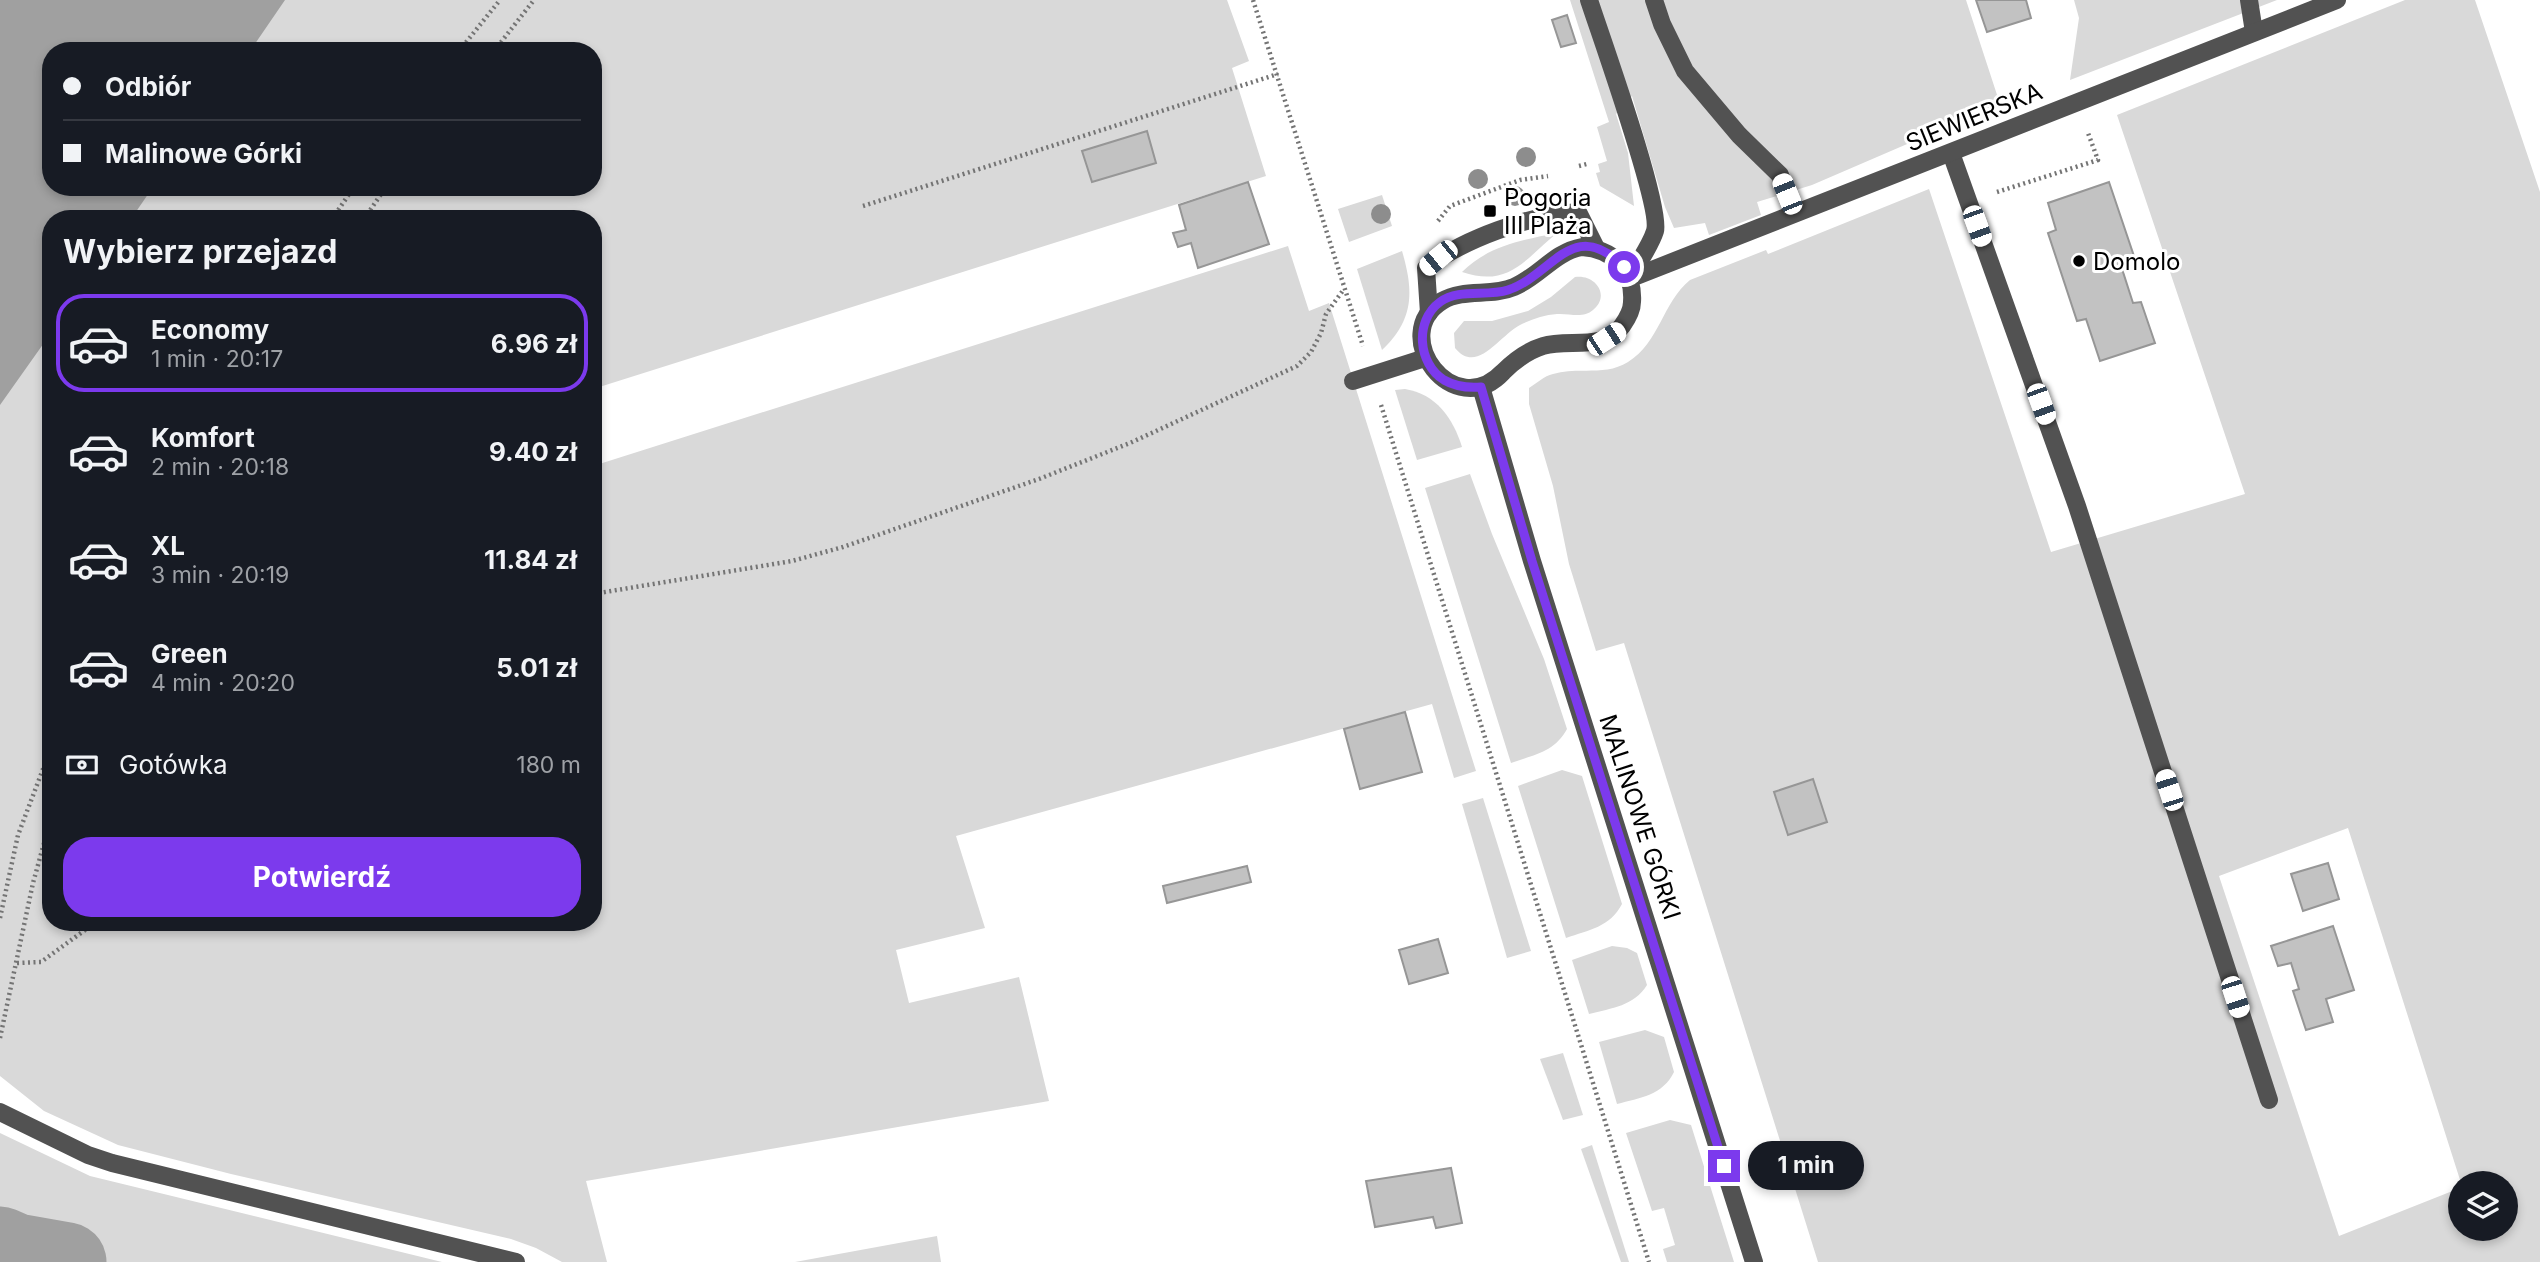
<!DOCTYPE html>
<html lang="pl">
<meta charset="utf-8">
<style>
:root{--surface:#171b24;--page:#242831;--text:#f1f3f6;--muted:#9ea1a6;--line:#363941;--accent:#7c3aed}
body{margin:0;font-family:Inter,sans-serif;background:var(--page);color:var(--text);height:100vh;display:flex;flex-direction:column;font-size:26px;white-space:nowrap}
*{box-sizing:border-box;margin:0}
p{font-size:23px;color:var(--muted)}
.icon{flex:none;width:38px;height:38px;fill:none;stroke:currentColor;stroke-width:2;stroke-linecap:round;stroke-linejoin:round}
.map{position:relative;flex:1;overflow:hidden}
.drawer{position:absolute;left:42px;top:210px;width:560px;height:721px;display:flex;flex-direction:column;background:var(--surface);border-radius:28px;box-shadow:0 4px 10px #0003}
.drawer>*{flex:none}
.guide{position:absolute;left:42px;top:42px;width:560px;height:154px;border-radius:28px;box-shadow:0 4px 10px #0003;display:grid;align-content:center;height:154px;padding:0 21px;background:var(--surface)}
.buttons{position:absolute;left:2448px;top:1171px;display:grid;gap:14px}
.buttons a{display:grid;place-items:center;width:70px;height:70px;border-radius:50%;background:var(--surface);box-shadow:0 4px 10px #0003;font-size:35px}
.end{position:absolute;width:32px;height:32px;margin:-16px;border:9px solid #7c3aed;background:#fff;box-shadow:0 0 0 4px #fff}
.from{border-radius:50%}
.bubble{position:absolute;height:49px;border-radius:24px;background:var(--surface);box-shadow:0 4px 10px #0003;font-size:23px;font-weight:700;line-height:49px;text-align:center}
.car{position:absolute;width:21px;height:42px;margin:-21px -10px;border-radius:9px;box-shadow:0 0 5px 2px #0007;background:linear-gradient(#fff 24%,#345 0 40%,#fff 0 76%,#345 0 86%,#fff 0)}
.guide b{display:flex;align-items:center;gap:24px;height:66px;font-size:26px}
.guide b+b{border-top:2px solid var(--line)}
.guide i{width:18px;height:18px;background:var(--text)}
ul{padding:0;list-style:none}
li{display:flex;align-items:center;gap:21px;height:98px;margin:0 14px 10px;padding:0 7px;border:4px solid transparent;border-radius:28px}
li div{flex:1}
li b{display:block;font-size:26px}
li em{font-style:normal;font-weight:700}
li.on{border-color:var(--accent)}
li>.icon{width:63px;height:63px;stroke-width:1.5}
h2{padding:0 21px;font-size:32px;line-height:84px}
.pay{display:flex;align-items:center;gap:18px;height:77px;padding:0 21px;font-size:26px}
.pay p{margin-inline-start:auto}
.button{display:flex;gap:14px;margin-top:auto;padding:14px 21px}
.button a{flex:1;height:80px;border-radius:28px;background:var(--accent);color:#fff;font-size:28px;font-weight:700;line-height:80px;text-align:center}
.map>svg:first-child{display:block}
</style>
<div class="map">
<svg width="2540" height="1262" viewBox="0 0 2540 1262">
<rect width="100%" height="100%" fill="#fff"/>
<g fill="#d9d9d9" fill-rule="evenodd">
<path d="M0 0H1227L1249 61 1232 68 1266 176 593 389V219H51V922H593V466L1288 246 1309 311 1329 303 1476 771 1454 778 1432 704 956 836 985 928 896 950 909 1003 1019 977 1049 1101 586 1181 607 1262H562L536 1248 511 1239 231 1174 118 1145 44 1111 0 1076ZM51 51H593V187H51Z"/>
<path d="M1570 0H1966L2000 104 1812 185 1757 202 1761 215 1709 235 1705 223 1674 228 1665 207 1632 96 1616 114 1628 153 1634 206 1600 186 1596 173 1600 172 1598 164 1607 161 1597 127 1609 122Z"/>
<path d="M2074 0H2277L2070 80 2079 18Z"/>
<path d="M2405 0H2475L2540 192V1262H1818L1624 643 1596 651 1569 564 1553 486 1529 404V388C1537 383 1544 376 1553 374 1578 366 1604 377 1628 362 1660 342 1662 303 1690 280L1766 250 1768 254 1929 189 2051 552 2245 494 2117 115ZM2348 828 2461 1183H2506V1228H2460V1188L2339 1236 2219 876Z"/>
<path d="M1382 195 1392 226 1349 242 1338 209Z"/>
<path d="M1557 233C1525 259 1509 288 1462 272 1488 246 1522 240 1557 233Z"/>
<path d="M1402 251C1414 292 1414 319 1382 350L1357 269Z"/>
<path d="M1575 277C1595 274 1611 295 1593 310 1583 319 1569 313 1557 314 1544 315 1532 319 1520 325 1499 336 1477 375 1455 348L1454 333 1464 321H1492L1528 311 1551 297Z"/>
<path d="M1405 389C1436 394 1453 418 1462 447L1417 460 1395 390Z"/>
<path d="M1470 474 1492 534 1544 659 1567 729C1555 752 1533 755 1511 763L1425 488Z"/>
<path d="M1562 770 1582 776 1622 904C1610 927 1589 930 1566 938L1518 786Z"/>
<path d="M1483 798 1531 951 1507 958 1462 804Z"/>
<path d="M1612 946 1627 948 1637 953 1647 985C1634 1006 1612 1008 1589 1014L1572 960Z"/>
<path d="M1645 1030 1664 1037 1674 1072C1663 1095 1640 1098 1617 1104L1599 1042Z"/>
<path d="M1563 1053 1583 1115 1563 1120 1540 1059Z"/>
<path d="M1670 1120 1691 1125 1734 1262H1667L1663 1249 1675 1245 1664 1208 1652 1211 1626 1133Z"/>
<path d="M0 1133 90 1176 442 1262H0Z"/>
<path d="M1592 1145 1629 1262H1621L1581 1149Z"/>
<path d="M937 1236 941 1262H795Z"/>
</g>
<path fill="#a0a0a0" d="M0 0H285L250 51H51V187H153L131 219H51V333L0 405Z"/>
<g fill="none" stroke-linecap="round" stroke-linejoin="round">
<path stroke="#a0a0a0" stroke-width="79" d="M0 1246 16 1253 67 1262"/>
</g>
<g fill="#c2c2c2" stroke="#969696" stroke-width="2">
<path d="M1976 0H2026L2031 18 1987 32Z"/>
<path d="M1567 15 1576 43 1561 47 1552 20Z"/>
<path d="M1147 131 1156 163 1092 182 1082 151Z"/>
<path d="M1248 182 1269 244 1198 268 1191 243 1178 247 1173 233 1186 230 1179 205Z"/>
<path d="M2109 182 2137 265 2122 270 2123 272 2133 303 2141 302 2155 343 2100 361 2086 319 2077 321 2048 233 2056 230 2048 203Z"/>
<path d="M1405 712 1422 772 1360 789 1344 729Z"/>
<path d="M1813 779 1827 822 1788 835 1774 792Z"/>
<path d="M2328 863 2339 899 2303 911 2291 874Z"/>
<path d="M1247 866 1251 882 1167 903 1163 886Z"/>
<path d="M2333 926 2354 990 2326 999 2333 1022 2306 1030 2293 991 2299 989 2291 963 2278 966 2271 946Z"/>
<path d="M1438 939 1448 973 1409 984 1399 950Z"/>
<path d="M1451 1168 1462 1223 1436 1228 1433 1217 1375 1227 1366 1181Z"/>
</g>
<g fill="none" stroke-linecap="round" stroke-linejoin="round">
<g stroke="#747474" stroke-width="4.5" stroke-dasharray="2 3.5" stroke-linecap="butt">
<path d="M1253 0 1363 346"/>
<path d="M459 51 500 0"/>
<path d="M494 51 534 0"/>
<path d="M1579 166 1587 164"/>
<path d="M1997 192 2098 160 2088 133"/>
<path d="M863 206 1278 74"/>
<path d="M332 219 354 187"/>
<path d="M364 219 386 187"/>
<path d="M1438 221 1450 206 1520 180 1548 176"/>
<path d="M1381 405 1649 1262"/>
<path d="M593 594 792 561 843 547 1039 479 1130 443 1297 366 1311 352 1321 333 1326 314 1344 289"/>
<path d="M0 918 18 835 51 748"/>
<path d="M17 963 41 962 96 922"/>
<path d="M0 1038 33 883 51 818"/>
</g>
<g stroke="#525252" stroke-width="18">
<path d="M1589 0C1600 34 1662 207 1655 231 1650 247 1637 264 1629 279"/>
<path d="M1654 0 1662 24 1685 71 1739 135 1780 175 1794 213"/>
<path d="M2249 0 2254 32"/>
<path d="M1951 153 2077 506 2269 1100"/>
<path d="M1582 247C1596 248 1609 252 1619 263 1629 273 1633 288 1632 302 1632 311 1627 319 1622 326 1603 352 1569 338 1543 346 1527 351 1515 360 1503 372 1454 424 1387 335 1442 301 1464 288 1491 297 1514 287 1540 276 1554 252 1582 247Z"/>
<path d="M1629 279 2337 0"/>
<path d="M1429 313 1426 268C1463 239 1530 215 1578 212L1596 248"/>
<path d="M1353 381 1425 358"/>
<path d="M1481 387 1532 561 1754 1262"/>
<path d="M0 1112 88 1155 112 1163 516 1262"/>
</g>
</g>
<g fill="#8d8d8d">
<circle cx="1526" cy="157" r="10"/>
<circle cx="1478" cy="179" r="10"/>
<circle cx="1515" cy="196" r="10"/>
<circle cx="1381" cy="214" r="10"/>
</g>
<g fill="none" stroke-linecap="round" stroke-linejoin="round">
<path stroke="#7c3aed" stroke-width="9" d="M1624 267C1573 215 1553 275 1508 290 1486 297 1459 288 1440 302 1414 321 1418 364 1444 380 1456 387 1468 388 1481 387L1532 561 1724 1166"/>
</g>
<g fill="#000" stroke="#fff" stroke-width="2.5">
<rect x="1483" y="204" width="14" height="14" rx="3.5"/>
<circle cx="2079" cy="261" r="7"/>
</g>
<g text-anchor="middle" dominant-baseline="central" stroke-width="6" stroke-linejoin="round" paint-order="stroke">
<g font-size="24" fill="#000" stroke="#fff">
<text transform="translate(1974 117) rotate(-22)">SIEWIERSKA</text>
<text transform="translate(1640 817) rotate(72)">MALINOWE GÓRKI</text>
</g>
<g font-size="24" fill="#000" stroke="#fff" text-anchor="start">
<text x="1504" y="197">Pogoria<tspan x="1504" dy="28">III Plaża</tspan></text>
<text x="2093" y="261">Domolo</text>
</g>
</g>
</svg>
<div class="buttons">
<a><svg class="icon" aria-label="layers" viewBox="0 0 24 24"><path d="M12 4l9 5-9 5-9-5zM3 14l9 5 9-5"/></svg></a>
</div>
<i class="end from" style="left:1624px;top:267px"></i>
<i class="end" style="left:1724px;top:1166px"></i>
<div class="bubble" style="left:1748px;top:1141px;width:116px">1 min</div>
<i class="car" style="left:1787px;top:194px;rotate:338deg"></i>
<i class="car" style="left:1977px;top:226px;rotate:160deg"></i>
<i class="car" style="left:1438px;top:258px;rotate:231deg"></i>
<i class="car" style="left:1606px;top:339px;rotate:57deg"></i>
<i class="car" style="left:2041px;top:404px;rotate:160deg"></i>
<i class="car" style="left:2169px;top:790px;rotate:342deg"></i>
<i class="car" style="left:2235px;top:997px;rotate:162deg"></i>
<div class="guide">
<b><i class="from"></i>Odbiór</b>
<b><i></i>Malinowe Górki</b>
</div>
<section class="drawer">
<h2>Wybierz przejazd</h2>
<ul>
<li class="on"><svg class="icon" aria-label="car" viewBox="0 0 24 24"><path d="M5 17H2v-5l4-1 3-4h7l3 4 3 1v5h-3M9 17h6M6 11h13"/><circle cx="7" cy="17" r="2"/><circle cx="17" cy="17" r="2"/></svg><div><b>Economy</b><p>1 min · 20:17</p></div><em>6.96 zł</em></li>
<li><svg class="icon" aria-label="car" viewBox="0 0 24 24"><path d="M5 17H2v-5l4-1 3-4h7l3 4 3 1v5h-3M9 17h6M6 11h13"/><circle cx="7" cy="17" r="2"/><circle cx="17" cy="17" r="2"/></svg><div><b>Komfort</b><p>2 min · 20:18</p></div><em>9.40 zł</em></li>
<li><svg class="icon" aria-label="car" viewBox="0 0 24 24"><path d="M5 17H2v-5l4-1 3-4h7l3 4 3 1v5h-3M9 17h6M6 11h13"/><circle cx="7" cy="17" r="2"/><circle cx="17" cy="17" r="2"/></svg><div><b>XL</b><p>3 min · 20:19</p></div><em>11.84 zł</em></li>
<li><svg class="icon" aria-label="car" viewBox="0 0 24 24"><path d="M5 17H2v-5l4-1 3-4h7l3 4 3 1v5h-3M9 17h6M6 11h13"/><circle cx="7" cy="17" r="2"/><circle cx="17" cy="17" r="2"/></svg><div><b>Green</b><p>4 min · 20:20</p></div><em>5.01 zł</em></li>
</ul>
<div class="pay"><svg class="icon" aria-label="cash" viewBox="0 0 24 24"><path d="M3 7h18v10H3z"/><circle cx="12" cy="12" r="2"/></svg>Gotówka<p>180 m</p></div>
<div class="button"><a>Potwierdź</a></div>
</section>
</div>
